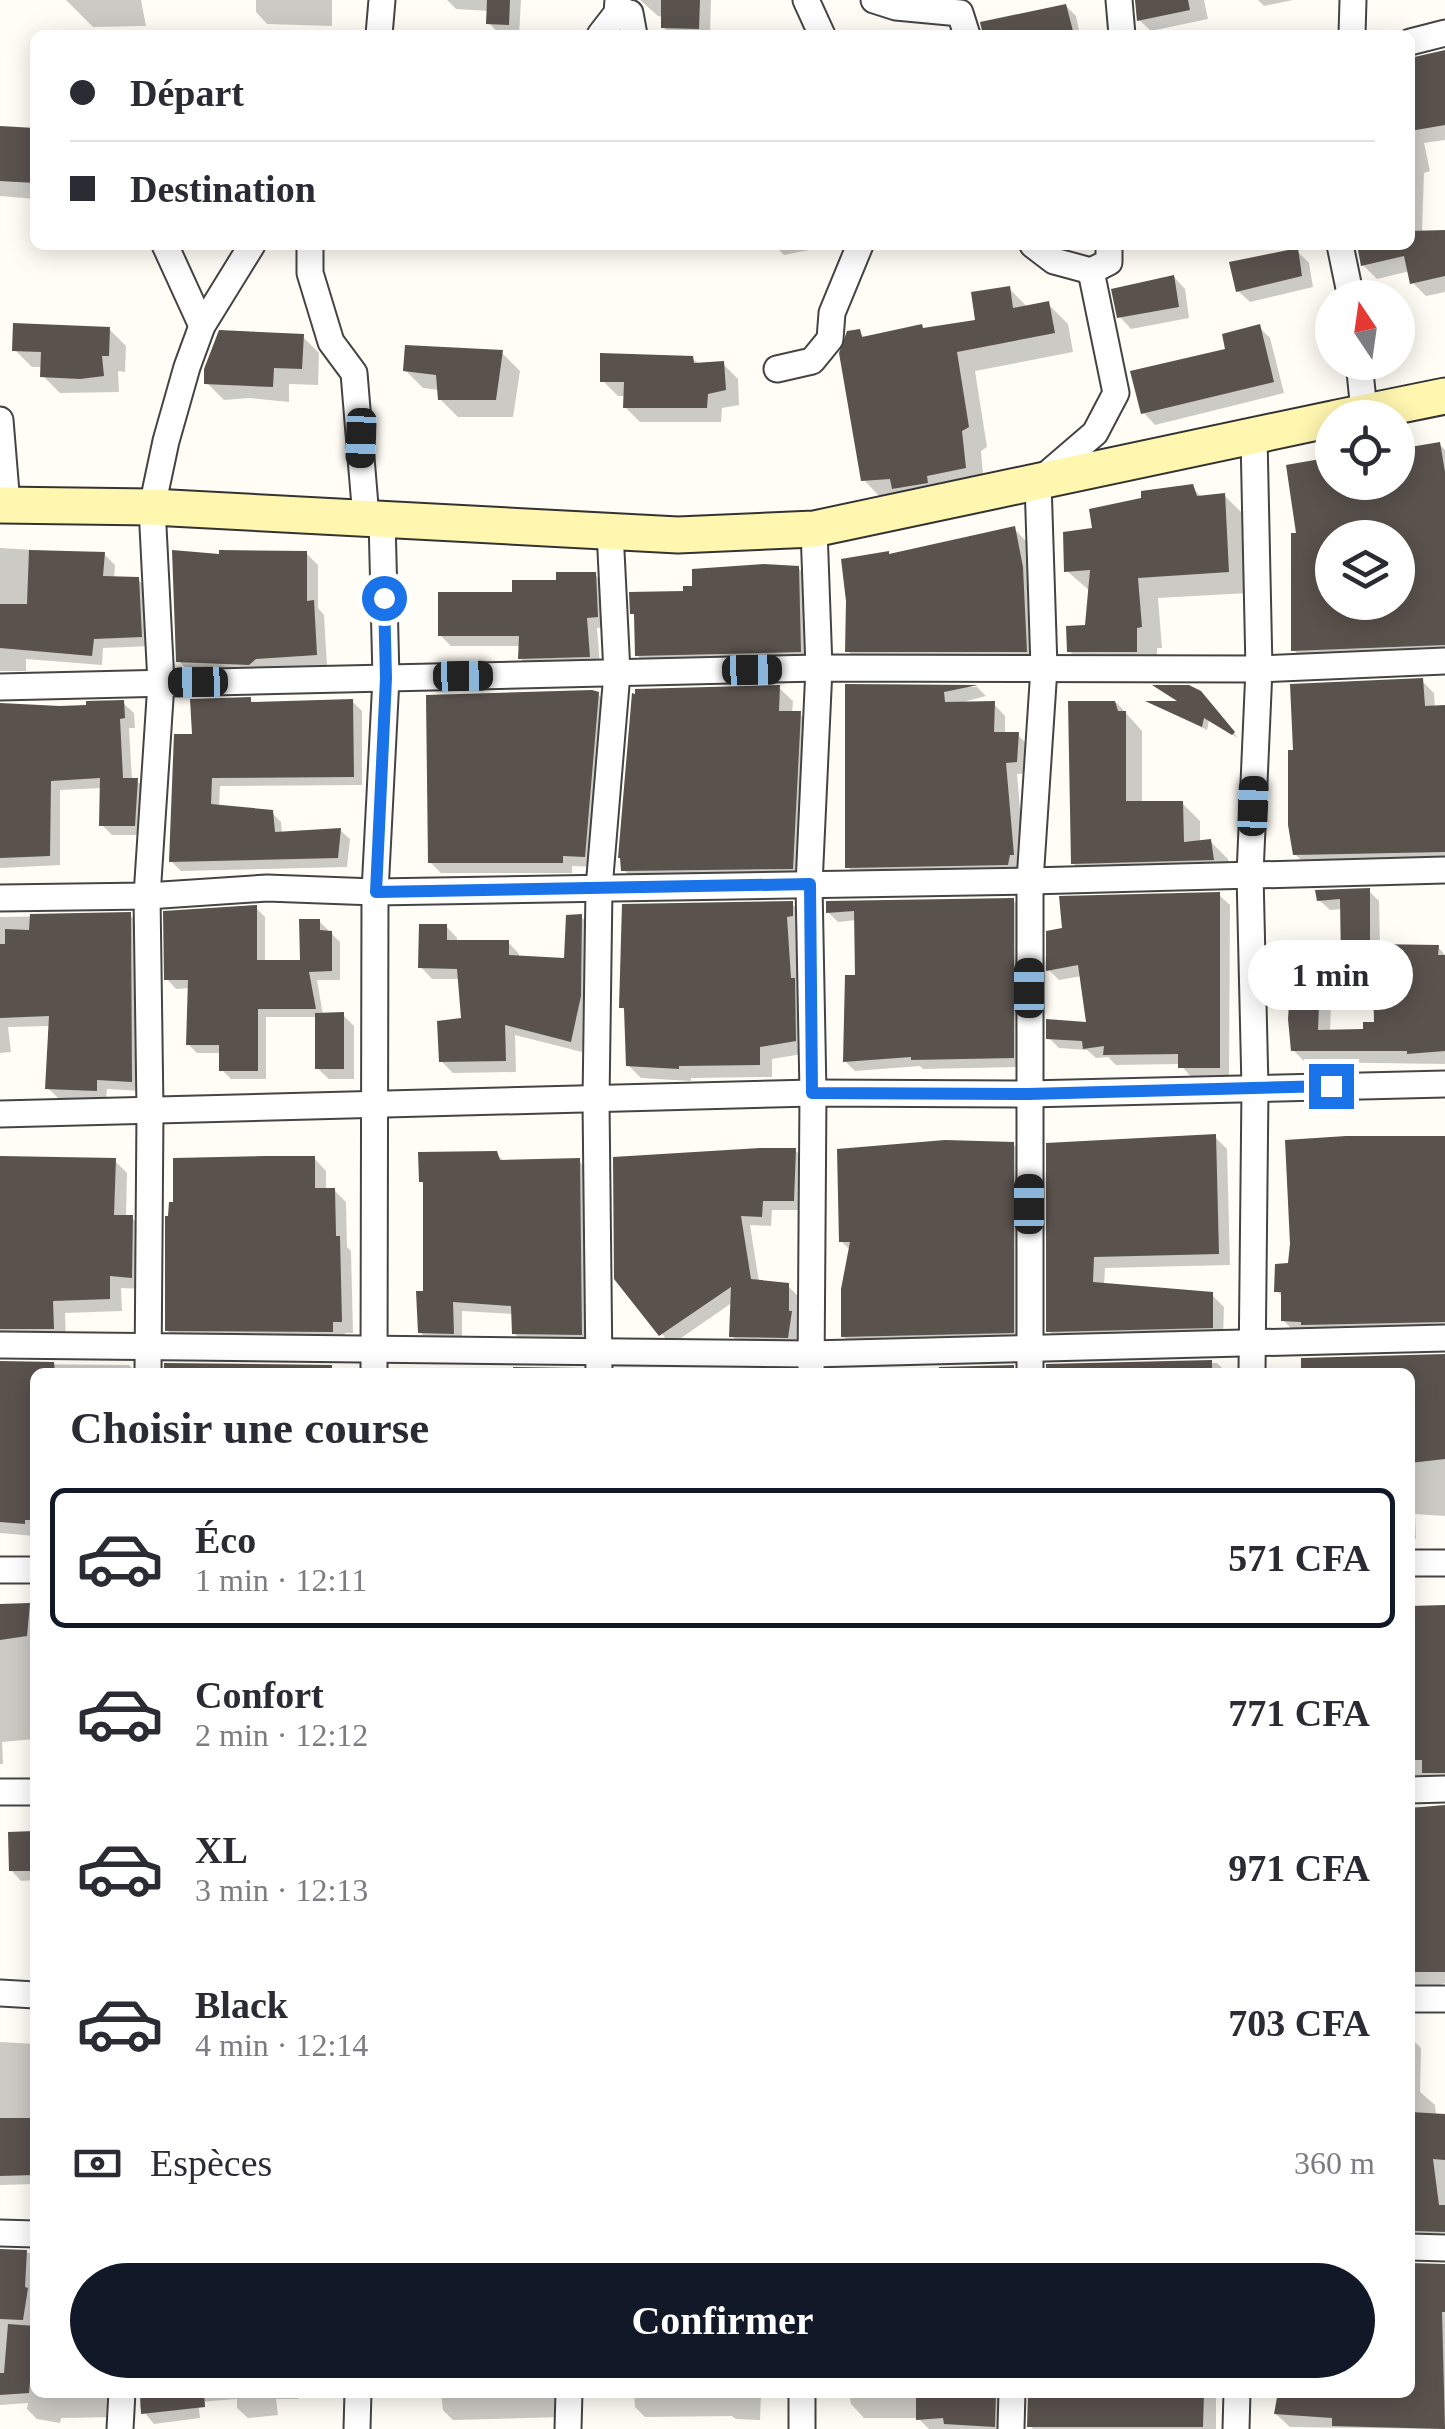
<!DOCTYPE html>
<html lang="fr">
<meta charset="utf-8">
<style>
:root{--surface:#fff;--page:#f7f7f7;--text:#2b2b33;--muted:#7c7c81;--line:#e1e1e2;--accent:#111827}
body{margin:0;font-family:Georgia,serif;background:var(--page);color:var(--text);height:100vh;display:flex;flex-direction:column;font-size:38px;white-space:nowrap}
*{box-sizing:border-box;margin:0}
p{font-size:32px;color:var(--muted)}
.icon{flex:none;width:55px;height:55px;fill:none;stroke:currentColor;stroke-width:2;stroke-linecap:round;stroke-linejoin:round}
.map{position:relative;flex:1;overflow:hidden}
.panel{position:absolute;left:30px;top:1368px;width:1385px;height:1030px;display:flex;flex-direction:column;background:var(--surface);border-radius:15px;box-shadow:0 5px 25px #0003}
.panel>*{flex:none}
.banner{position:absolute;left:30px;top:30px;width:1385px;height:220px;border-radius:15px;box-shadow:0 5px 25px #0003;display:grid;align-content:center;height:220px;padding:0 40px;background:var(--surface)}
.needle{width:65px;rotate:347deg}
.buttons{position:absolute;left:1315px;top:280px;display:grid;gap:20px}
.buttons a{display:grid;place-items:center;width:100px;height:100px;border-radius:50%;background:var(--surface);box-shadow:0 5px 25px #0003;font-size:50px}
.end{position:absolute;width:45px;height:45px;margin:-22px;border:12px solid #1a73e8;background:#fff;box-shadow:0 0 0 5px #fff}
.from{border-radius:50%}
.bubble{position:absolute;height:70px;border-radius:35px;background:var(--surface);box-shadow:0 5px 25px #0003;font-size:32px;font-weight:700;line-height:70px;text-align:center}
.car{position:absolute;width:30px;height:60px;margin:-30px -15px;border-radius:12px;box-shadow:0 0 8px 2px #0007;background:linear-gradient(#222 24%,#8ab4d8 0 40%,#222 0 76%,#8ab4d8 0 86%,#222 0)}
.banner b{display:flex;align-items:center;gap:35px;height:95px;font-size:38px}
.banner b+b{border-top:2px solid var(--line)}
.banner i{width:25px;height:25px;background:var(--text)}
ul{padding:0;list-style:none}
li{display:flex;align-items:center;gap:30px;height:140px;margin:0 20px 15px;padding:0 20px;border:5px solid transparent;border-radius:15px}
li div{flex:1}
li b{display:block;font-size:38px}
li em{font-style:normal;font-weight:700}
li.active{border-color:var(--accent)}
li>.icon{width:90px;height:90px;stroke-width:1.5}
h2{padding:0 40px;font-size:45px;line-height:120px}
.pay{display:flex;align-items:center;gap:25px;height:110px;padding:0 40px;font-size:38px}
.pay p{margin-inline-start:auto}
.action{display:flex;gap:20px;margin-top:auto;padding:20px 40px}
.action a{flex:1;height:115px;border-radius:60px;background:var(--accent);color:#fff;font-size:40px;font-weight:700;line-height:115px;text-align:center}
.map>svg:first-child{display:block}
</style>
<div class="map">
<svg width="1445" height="2429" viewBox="0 0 1445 2429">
<rect width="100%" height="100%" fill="#fffdf5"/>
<g fill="#0003" fill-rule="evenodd">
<path d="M66 0H141L146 26 93 27Z"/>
<path d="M256 0H332V26L267 24 256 12Z"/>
<path d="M447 0H521L519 35H500L489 23V11L456 9Z"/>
<path d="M640 0H711L710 35H671L663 27V17L658 16Z"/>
<path d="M1136 0H1204L1208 19 1151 31 1139 20Z"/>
<path d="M1258 0H1293L1264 6Z"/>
<path d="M1066 6 1076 16 1080 35H986Z"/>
<path d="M1445 53V140L1424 143 1430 171 1424 173 1422 230 1425 233 1445 232V292L1426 296 1413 283 1410 271 1377 279 1363 265 1358 245H1410V60Z"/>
<path d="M0 129 35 130V199L0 196Z"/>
<path d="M774 245H834L784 255Z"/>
<path d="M1297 251 1309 263 1313 287 1250 302 1238 291Z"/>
<path d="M1174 277 1185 289 1189 318 1131 329 1120 317Z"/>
<path d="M1009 288 1028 308 1048 304 1068 324 1073 352 975 371 987 447 981 451 984 488 883 500 864 480 859 332 866 339 977 322Z"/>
<path d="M1259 327 1270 338 1284 393 1155 425 1144 413Z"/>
<path d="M109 329 126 346 125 372 118 371 119 392 60 393 43 376V367H32L15 350Z"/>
<path d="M303 337 319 353 318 385 289 384V402L249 398 224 400 207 383Z"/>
<path d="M502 353 520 371 513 417H458L440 399 439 390 423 388 405 370Z"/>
<path d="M692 358 700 365 723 364 738 379 739 405 722 408 721 422H640L625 407 626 396H618L603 381Z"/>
<path d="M1439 444 1445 450V656L1306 662 1294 650 1299 536 1289 467 1332 460V482H1398V451ZM1332 538H1398V602H1332Z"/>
<path d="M1192 487 1202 498 1224 495 1245 516 1249 593 1158 598 1162 648H1157V673L1090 672 1069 651 1088 628 1091 592 1067 571 1095 530 1144 500Z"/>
<path d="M1014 529 1029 544 1041 666H863L848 651Z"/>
<path d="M0 548 104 554 115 565 114 579 138 580 149 590 152 646 103 648 102 665 26 659V671H0Z"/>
<path d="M306 553 318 565V608L324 615 327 666 190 673 179 661 222 557Z"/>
<path d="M798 568 809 579 811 662 648 666 637 655V617L633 613 686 594Z"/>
<path d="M595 575 606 585 608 627 597 628 600 667 531 669 520 658 521 646H451L440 635 514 595Z"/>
<path d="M1422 681 1434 693 1435 708 1445 709V862L1307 866 1295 854Z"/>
<path d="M847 687H977L986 696 963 702 994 704 1005 716V735H1018L1030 747 1028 773 1017 774 1025 866 1019 876 860 879 848 867Z"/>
<path d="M779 688 793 701 792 713 800 714 813 727 806 881 638 884 624 870Z"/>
<path d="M598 694 609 705 595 867 572 866V873H441L430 862Z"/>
<path d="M250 700 255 705 352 701 362 711V785L220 786 219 807 271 812 281 822 282 834 340 830 350 839 347 867 181 871 171 861 194 737Z"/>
<path d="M1206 700 1238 738 1209 720 1207 730 1151 703Z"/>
<path d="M123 703 134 713 135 728H129L132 781H137L148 791 145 835H112L102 825V788L60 790V865L0 868V706L60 709Z"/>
<path d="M1117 703 1142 731V804L1182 803 1200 821V843L1210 841 1228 859 1230 876 1091 880 1073 863 1071 704Z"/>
<path d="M1369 891 1379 901 1380 947H1438L1445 955V1064L1305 1062 1293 1050 1320 961 1332 973 1330 1032 1366 1031 1376 1025 1375 970 1354 972 1343 962 1342 909 1330 910 1319 900Z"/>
<path d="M1219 895 1230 905 1229 1077H1191L1180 1064 1116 1065 1108 1057 1096 1058 1087 1050 1059 1048 1049 1038 1089 1025 1082 976 1059 980 1049 970Z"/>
<path d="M1013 900 1023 910V1067L923 1069 920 1066 855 1071 845 1061 858 977 856 920 838 922 828 912Z"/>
<path d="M792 904 805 917 808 1053 772 1059V1077L691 1078V1081L641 1078 628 1065 627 1012 622 1007Z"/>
<path d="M256 908 265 917V963L302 962 319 921 340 942V980H317L323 1015H343L354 1026V1079H329L317 1068V1017H266V1079H231L222 1070V1053H197L188 1044 190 988 176 989 167 979Z"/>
<path d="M130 915 140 925 141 1091 107 1089 106 1100 58 1098 48 1088 51 1026 8 1027 11 1052 0 1053V917Z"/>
<path d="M581 917 593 928 592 1009 582 1052 515 1035 516 1072 453 1073 441 1061 463 1020 460 979H432L421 967 446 926 457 938V943L508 942 519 954V958L566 960Z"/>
<path d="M1215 1137 1227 1149 1230 1265 1105 1268 1104 1285 1212 1295 1224 1307 1223 1338 1061 1343 1049 1331V1145Z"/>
<path d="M1445 1138V1334L1295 1332 1283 1320 1284 1298 1277 1291 1291 1266Z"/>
<path d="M1013 1144 1026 1158V1345L856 1349 843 1336 851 1251 841 1241Z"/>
<path d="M795 1150 806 1161 804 1210H772L771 1226 750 1225 759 1282 787 1285 798 1296V1321L801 1324 797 1347 742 1346 732 1336 733 1302 671 1345 617 1278Z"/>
<path d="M496 1154 505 1162 579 1161 589 1171 591 1344 525 1343 514 1333V1314L462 1311V1343L430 1342 420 1332 425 1294V1185L421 1181Z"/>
<path d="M0 1158 114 1160 127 1173 126 1218H132L145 1231 144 1289 121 1288 122 1311 65 1313 66 1341 0 1348Z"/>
<path d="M314 1158 326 1171V1190H334L346 1202 347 1247 351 1251 353 1333H345L344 1344 179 1342 167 1330 175 1205Z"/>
<path d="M1445 1355V1516L1415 1514 1416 1539H1410V1372H1304V1360Z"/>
<path d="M1217 1363 1226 1372H1047L1048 1367Z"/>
<path d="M0 1364 129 1365 136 1372H35V1536L0 1533Z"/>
<path d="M166 1366 331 1367 336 1372H165Z"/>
<path d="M420 1368 582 1370 584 1372H420Z"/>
<path d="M658 1371 786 1372H658Z"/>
<path d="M29 1605 35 1612V1739L2 1742 3 1764H0V1606Z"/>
<path d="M1445 1608V1785L1410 1794V1609Z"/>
<path d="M1410 1807 1445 1808V1983L1438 1986H1410Z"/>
<path d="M35 1834V1880L21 1881 11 1870Z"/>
<path d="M1410 2037 1421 2048 1420 2092 1435 2105 1436 2116 1445 2117V2245L1410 2254Z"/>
<path d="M0 2042 35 2044V2184L0 2185Z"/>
<path d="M0 2252 32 2253 35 2256V2392H120L114 2417 61 2418 60 2423 37 2419 27 2409 28 2403 0 2405Z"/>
<path d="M1410 2264 1445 2267V2429L1290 2427 1276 2414 1281 2392H1410Z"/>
<path d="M140 2392H298V2399H276L278 2415 248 2418 237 2408V2399L198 2402 200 2418 154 2424 140 2407Z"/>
<path d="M428 2392H564L562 2417 453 2420 443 2410 441 2394Z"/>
<path d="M634 2392H761L760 2420 736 2419 732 2416 645 2417 635 2407Z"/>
<path d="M849 2392H1019L1008 2429H929L918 2418H864L851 2404Z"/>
<path d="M1029 2392H1225L1216 2393V2429H1033L1030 2426Z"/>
</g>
<g fill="#5a524d" fill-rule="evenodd">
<path d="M487 0H510L509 25 486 24Z"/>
<path d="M661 0H700L699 29 661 28Z"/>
<path d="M1135 0H1188L1190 10 1137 21Z"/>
<path d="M1066 4 1074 35H983L980 22Z"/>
<path d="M1445 50V125L1410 131V58Z"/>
<path d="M0 126 35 128V183L0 181Z"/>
<path d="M1445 230V276L1410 284 1404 256 1361 266 1357 245H1410V231Z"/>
<path d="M1298 248 1302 276 1236 292 1229 262Z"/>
<path d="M1174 275 1179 307 1117 318 1111 289Z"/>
<path d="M1010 286 1013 308 1049 301 1055 333 957 352 969 427 962 431 966 468 927 476 928 483 892 489 890 479 861 481 839 353 847 331 860 329 862 337 922 324 923 328 975 320 971 292Z"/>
<path d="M13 323 110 327 109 356H102L104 376 80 379 40 377 41 352 12 351Z"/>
<path d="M1260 324 1274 382 1141 414 1130 371 1225 349 1222 334Z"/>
<path d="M219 330 304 334 302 369 274 368 273 387 204 384V369Z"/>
<path d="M405 345 503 350 496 400H438L436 375 403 371Z"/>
<path d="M600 353 693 356 694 363 724 361 726 390 708 394 707 408H623L624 382H600Z"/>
<path d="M1440 442 1445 472V645L1291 651V533H1296L1286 465 1332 457V482H1398V449ZM1332 538H1398V602H1332Z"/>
<path d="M1193 484 1197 496 1225 493 1229 572 1138 578 1142 627 1137 628V652H1067L1066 626 1085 625 1090 570 1064 572 1063 532 1092 528 1089 509 1141 498V491Z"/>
<path d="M1015 526 1023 567 1027 652H845L846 601 841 559 889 551V554Z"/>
<path d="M29 550 105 552 103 576 139 577 142 637 94 639 92 656 0 648V604H27Z"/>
<path d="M172 550 219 554V550L307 551V601L314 600 317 655 256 659 249 665 176 662Z"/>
<path d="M764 564 799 566 801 652 635 656 634 614H630L629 592 683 591V586H692V569Z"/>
<path d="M556 572H596L598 617 587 618 590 657 518 659 519 636H438V592H512V580H556Z"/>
<path d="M1423 678 1425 706 1445 705V852L1293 855 1288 825V750H1293L1290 684Z"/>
<path d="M845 684 978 685 944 692 945 702 995 701 994 732H1019L1017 762 1006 763 1014 855H1010L1008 865 845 868Z"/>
<path d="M780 685 779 711H801L793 869 621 871 620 858H618L632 693 635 694V689Z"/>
<path d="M1152 685H1189L1201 691 1235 732 1232 735 1204 718 1202 727 1145 701H1177Z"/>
<path d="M592 690 599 692 585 857 563 856V863H428L426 695Z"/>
<path d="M251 697V702L353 699 354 777 212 778 211 804 273 810 275 832 341 828 338 858 169 862 174 734H192L190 699Z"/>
<path d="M124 700 125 718 120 719 123 778H138L135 826H99L100 778 51 781 50 856 0 858V703L60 706 86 705V701Z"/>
<path d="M1068 701H1115L1118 711H1126V801H1183L1184 842 1211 839 1214 860 1071 864Z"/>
<path d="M1370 888V960L1341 963 1340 899 1317 901 1315 890Z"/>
<path d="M1220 892V1068H1178V1054L1103 1055 1104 1046 1083 1049 1082 1041 1046 1039V1019L1086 1022 1078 965 1046 971V931L1062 928 1059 896Z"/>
<path d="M1014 898V1058L911 1060V1057L843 1062 845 975H855L854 911 826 913V901Z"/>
<path d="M793 901V916L787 917 791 978H795L796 1041 760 1047V1065L679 1066V1069L626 1066 624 1008H619L622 904Z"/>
<path d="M257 905V960H300L299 919H320V930L332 931V971L309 972 316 1009H258V1071H219V1045H186L188 980H164L163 911Z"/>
<path d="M131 912 132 1082 97 1080V1091L45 1089 49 1016 0 1018V944H5V929L29 930 30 914Z"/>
<path d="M582 914 581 996 571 1042 505 1025 506 1061 439 1062 437 1021 461 1018 457 969 418 968 419 924H447V940H509V955L564 958 566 915Z"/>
<path d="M1372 944 1439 945 1438 955H1445V1051L1407 1054V1051H1291L1288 1019 1292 959 1321 958 1318 1030 1363 1029V1022H1374Z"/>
<path d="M344 1012V1069H315V1013Z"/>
<path d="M1216 1134 1219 1254 1094 1257 1093 1282 1213 1292V1328L1046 1332V1143Z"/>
<path d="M1346 1136H1445V1322L1301 1325V1322L1281 1321V1292H1274L1275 1264 1288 1263 1290 1244 1285 1140Z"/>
<path d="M945 1140 1014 1142V1333L841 1337V1289L850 1242H839L837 1149Z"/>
<path d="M760 1148H796L794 1201H763L762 1217 741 1216 751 1279 789 1283V1311H792L788 1338 729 1337 731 1287 659 1336 614 1279 613 1157Z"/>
<path d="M497 1151 500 1160 580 1158 582 1335 512 1334 511 1306 453 1302 454 1334 418 1333 416 1291H423V1182H419L418 1152Z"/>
<path d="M0 1156 116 1158 114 1215H133L132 1278 110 1276V1299L53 1301 54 1329H0Z"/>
<path d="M265 1156H315V1188H335L336 1236H340L342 1322H333V1332L165 1331V1216H168L169 1202H173V1158Z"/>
<path d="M1445 1354V1459L1410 1463V1372H1301V1358Z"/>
<path d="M1212 1360V1372H1046V1364Z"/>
<path d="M0 1361 54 1362 55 1372H35V1520H25V1524L0 1522Z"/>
<path d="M164 1363 332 1365V1372H164Z"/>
<path d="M1014 1365V1372H938L939 1367Z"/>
<path d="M513 1367 583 1368V1372H514Z"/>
<path d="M30 1603 27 1636 0 1640V1604Z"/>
<path d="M1445 1605V1773H1422V1760H1410V1606Z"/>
<path d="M1445 1805V1972H1410V1808Z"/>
<path d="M35 1831V1871H9L8 1832Z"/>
<path d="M1410 2112 1445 2114V2160L1433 2159 1439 2205H1445V2232L1414 2231 1410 2204Z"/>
<path d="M0 2118H35V2175L0 2176Z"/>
<path d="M0 2249 27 2250 25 2287 28 2288 23 2320 0 2319Z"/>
<path d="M1410 2263 1445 2264V2312H1442L1445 2429 1332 2426V2418L1274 2414 1278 2392 1410 2393Z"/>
<path d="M8 2324 35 2326 29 2393 0 2395V2373H4Z"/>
<path d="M140 2392H204L205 2407 141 2414Z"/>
<path d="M916 2392H996L995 2427 944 2424 943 2418 916 2420Z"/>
<path d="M1028 2392H1204L1203 2427H1027Z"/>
</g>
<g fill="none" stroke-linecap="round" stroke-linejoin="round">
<g stroke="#444" stroke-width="29">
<g id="street">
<path d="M806 0 822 35"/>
<path d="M874 0 896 7 960 13 967 35"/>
<path d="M1119 0 1122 35"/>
<path d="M617 13H630L634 35"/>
<path d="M379 35 382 0"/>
<path d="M600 35 617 13 618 0"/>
<path d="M1352 35 1353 0"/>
<path d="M1410 42 1445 33"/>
<path d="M165 245 202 326"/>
<path d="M310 245V273L331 342 354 373 366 518"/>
<path d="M1033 245 1054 261 1091 271 1109 262V245"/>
<path d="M1340 245 1351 298"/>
<path d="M1359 362 1364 411"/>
<path d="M777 369 812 361 830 339 832 313 860 245"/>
<path d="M0 420 7 505"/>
<path d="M0 687 819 668 1259 669 1445 661"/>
<path d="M0 898 147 896 267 888 375 892 1030 881 1445 870"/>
<path d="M0 1114 813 1093 1028 1094 1445 1084"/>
<path d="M0 1345 811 1354 1445 1338"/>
<path d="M148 1372 150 1110 147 896 161 683 152 507 166 441 187 367 202 326 252 245"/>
<path d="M374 1372 375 892 386 678 382 519"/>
<path d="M599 1372 596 1101 599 888 617 673 610 531"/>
<path d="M811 1372 813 1093 809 885 819 668 814 529"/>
<path d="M1030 1372V881L1044 668 1038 482 1095 433 1116 393 1091 271"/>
<path d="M1252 1372 1255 1088 1250 874 1259 669 1254 437"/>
<path d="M1410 1563H1445"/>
<path d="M0 1570H35"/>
<path d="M1410 1790 1445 1789"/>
<path d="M0 1792H35"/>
<path d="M0 1993 35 1995"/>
<path d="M1410 1999H1445"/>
<path d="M0 2233 35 2234"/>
<path d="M1410 2247 1445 2248"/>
<path d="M120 2429 122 2392"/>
<path d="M357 2429 358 2392"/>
<path d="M568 2429 569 2392"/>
<path d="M802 2429V2392"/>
<path d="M1011 2429 1012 2392"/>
<path d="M1236 2429 1237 2392"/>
</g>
</g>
<g stroke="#333" stroke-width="39">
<g id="secondary">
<path d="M1337 418 1445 396"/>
<path d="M0 505 152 507 678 535 814 529 1332 419"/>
</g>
</g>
<use href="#street" stroke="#fff" stroke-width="25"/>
<use href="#secondary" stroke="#fff6b0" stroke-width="35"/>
</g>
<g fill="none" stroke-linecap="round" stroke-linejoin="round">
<path stroke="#1a73e8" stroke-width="12" d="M384 598 386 678 376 892 810 884 812 1093 1028 1094 1331 1086"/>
</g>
</svg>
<div class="buttons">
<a><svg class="needle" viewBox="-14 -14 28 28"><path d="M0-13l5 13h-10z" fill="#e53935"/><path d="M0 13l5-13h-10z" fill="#7c7c81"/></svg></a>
<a><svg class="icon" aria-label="locate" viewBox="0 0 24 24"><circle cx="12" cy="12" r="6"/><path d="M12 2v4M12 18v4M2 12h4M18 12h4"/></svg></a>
<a><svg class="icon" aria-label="layers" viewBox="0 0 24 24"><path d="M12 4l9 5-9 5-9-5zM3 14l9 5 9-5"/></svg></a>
</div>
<i class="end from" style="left:384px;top:598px"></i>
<i class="end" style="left:1331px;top:1086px"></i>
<div class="bubble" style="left:1248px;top:940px;width:165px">1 min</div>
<i class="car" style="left:361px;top:438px;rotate:182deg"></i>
<i class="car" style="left:752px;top:670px;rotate:89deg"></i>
<i class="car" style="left:463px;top:676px;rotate:89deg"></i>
<i class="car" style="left:198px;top:682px;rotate:269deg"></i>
<i class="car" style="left:1253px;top:806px;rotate:2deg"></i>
<i class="car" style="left:1029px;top:988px;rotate:0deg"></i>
<i class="car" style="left:1029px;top:1204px;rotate:0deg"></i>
<div class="banner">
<b><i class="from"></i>Départ</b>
<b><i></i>Destination</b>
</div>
<section class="panel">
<h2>Choisir une course</h2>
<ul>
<li class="active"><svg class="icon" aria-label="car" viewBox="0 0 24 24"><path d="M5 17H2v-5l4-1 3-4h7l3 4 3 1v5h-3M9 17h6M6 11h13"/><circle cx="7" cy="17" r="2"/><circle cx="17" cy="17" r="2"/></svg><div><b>Éco</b><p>1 min · 12:11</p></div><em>571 CFA</em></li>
<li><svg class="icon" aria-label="car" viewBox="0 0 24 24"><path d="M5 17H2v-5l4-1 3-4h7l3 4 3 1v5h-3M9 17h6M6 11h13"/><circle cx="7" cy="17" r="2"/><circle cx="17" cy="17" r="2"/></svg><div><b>Confort</b><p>2 min · 12:12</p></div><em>771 CFA</em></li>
<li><svg class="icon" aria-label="car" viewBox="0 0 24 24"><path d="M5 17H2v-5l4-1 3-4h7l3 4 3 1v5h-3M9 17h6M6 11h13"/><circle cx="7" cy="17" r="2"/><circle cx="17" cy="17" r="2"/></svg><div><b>XL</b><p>3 min · 12:13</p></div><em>971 CFA</em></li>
<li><svg class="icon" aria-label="car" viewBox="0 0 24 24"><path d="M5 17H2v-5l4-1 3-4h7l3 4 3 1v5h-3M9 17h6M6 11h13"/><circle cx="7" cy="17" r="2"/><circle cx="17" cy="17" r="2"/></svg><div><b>Black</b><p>4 min · 12:14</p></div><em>703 CFA</em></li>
</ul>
<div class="pay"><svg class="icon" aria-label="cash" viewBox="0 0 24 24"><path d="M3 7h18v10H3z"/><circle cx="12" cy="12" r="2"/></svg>Espèces<p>360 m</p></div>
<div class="action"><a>Confirmer</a></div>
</section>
</div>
